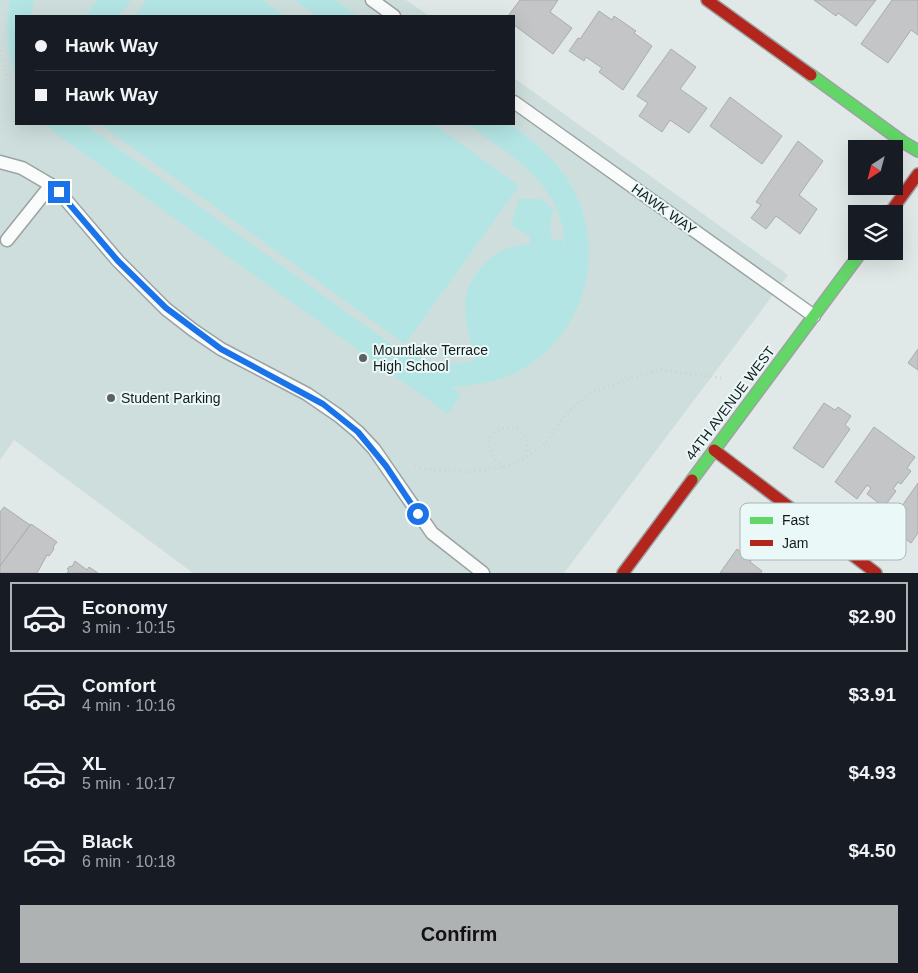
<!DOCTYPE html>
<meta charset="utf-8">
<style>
:root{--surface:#171b24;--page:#242831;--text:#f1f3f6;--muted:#9ea1a6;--line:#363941;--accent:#aeb2b3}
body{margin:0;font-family:Helvetica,sans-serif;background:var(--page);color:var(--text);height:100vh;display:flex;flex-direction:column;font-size:19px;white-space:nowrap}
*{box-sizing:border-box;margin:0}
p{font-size:16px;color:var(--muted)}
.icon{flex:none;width:28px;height:28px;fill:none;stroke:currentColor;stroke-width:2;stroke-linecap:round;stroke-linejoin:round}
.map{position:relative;height:573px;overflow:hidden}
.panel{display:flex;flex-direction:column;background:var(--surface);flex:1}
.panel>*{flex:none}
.guide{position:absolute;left:15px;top:15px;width:500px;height:110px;border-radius:0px;box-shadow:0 5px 20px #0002;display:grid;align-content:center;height:110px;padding:0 20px;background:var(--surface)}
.needle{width:32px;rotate:216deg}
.fabs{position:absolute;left:848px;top:140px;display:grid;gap:10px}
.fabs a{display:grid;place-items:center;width:55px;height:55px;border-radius:0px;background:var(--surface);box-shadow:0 5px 20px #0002;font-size:25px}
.end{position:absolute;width:22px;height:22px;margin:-11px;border:6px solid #1a73e8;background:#fff;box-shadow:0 0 0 2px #fff}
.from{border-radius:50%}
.guide b{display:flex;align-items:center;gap:18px;height:48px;font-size:19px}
.guide b+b{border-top:1px solid var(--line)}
.guide i{width:12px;height:12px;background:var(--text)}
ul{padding:9px 0 0;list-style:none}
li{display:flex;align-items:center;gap:15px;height:70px;margin:0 10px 8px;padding:0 10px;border:2px solid transparent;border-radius:0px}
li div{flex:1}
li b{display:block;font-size:19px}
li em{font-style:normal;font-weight:700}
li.selected{border-color:var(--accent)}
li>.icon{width:45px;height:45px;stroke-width:1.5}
.primary-button{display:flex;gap:10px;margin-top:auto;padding:10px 20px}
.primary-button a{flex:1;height:58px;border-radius:0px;background:var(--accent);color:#111;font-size:20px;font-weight:700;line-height:58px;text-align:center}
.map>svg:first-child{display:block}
</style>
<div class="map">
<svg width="918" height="573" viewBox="0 0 918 573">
<rect width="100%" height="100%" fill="#e0e8e8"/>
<path fill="#cddedd" d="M0 0H406L429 16H16V124H514V78L788 275 564 573H193L14 440 0 460Z"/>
<g fill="#b3e5e4">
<path d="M10 0H34L31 16H16V76C7 51 5 26 10 0Z"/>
<path d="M97 0H131L119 16H86Z"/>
<path d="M147 0H263L285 16H135Z"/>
<path d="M295 0H335L358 16H317Z"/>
<path d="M43 124H84L388 342C415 359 444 368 475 361 471 343 466 325 465 307 464 286 482 262 499 252 509 247 519 246 530 244V236L511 225 519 199H541L553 209 550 228 552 240 563 239 565 252C566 186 514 157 467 124 476 124 502 122 508 124 520 130 532 141 542 150 608 207 604 314 530 364 507 380 480 386 451 387L461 395 448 414Z"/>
<path d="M100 124H434L519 186 405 344Z"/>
</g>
<g fill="#c3c5c7" stroke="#aaacae">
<path d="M520 0H558L550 12 572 28 553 54 514 25V16H508Z"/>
<path d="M814 0H876L856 26 838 13 836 16Z"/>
<path d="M892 0H918V35L911 30 888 63 861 44Z"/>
<path d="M599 11 612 20 614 16 636 31 634 33 652 46 623 90 599 72 602 68 586 57 584 61 569 51 578 38 580 39Z"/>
<path d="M671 49 696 67 680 89 707 108 689 133 670 120 662 132 639 116 648 103 637 96Z"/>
<path d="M730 97 782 136 762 164 710 126Z"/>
<path d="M798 141 823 161 799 195 817 209 800 234 776 216 766 229 751 218 761 205 756 202Z"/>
<path d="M918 349V370L908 363Z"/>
<path d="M824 403 835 410 838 407 851 416 845 425 850 429 823 468 793 448Z"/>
<path d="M874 427 915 457 907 468 911 471 901 484 898 482 893 489 896 491 884 507 867 494 871 488 867 485 857 499 835 482Z"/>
<path d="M918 483V533L911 543 888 526Z"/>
<path d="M4 507 30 525 0 566V512Z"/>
<path d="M31 524 57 542 53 547 54 549 49 556 47 555 37 573H0V566Z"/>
<path d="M737 549 751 560 750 562 762 571 761 573H720Z"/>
<path d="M75 561 87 570 89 567 98 573H67L69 570 67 569 70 566 72 567Z"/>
</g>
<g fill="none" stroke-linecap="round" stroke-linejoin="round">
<g stroke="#9ca2a2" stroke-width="15">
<g id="lane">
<path d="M372 0 394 16"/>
<path d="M514 102 814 316"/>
<path d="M0 162 22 168 51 185 66 200 118 261 166 309 193 330 221 349 307 394 339 416 358 432 374 449 432 533 483 573"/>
<path d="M7 240 51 185"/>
</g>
</g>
<g stroke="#9ca2a2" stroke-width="14">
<g id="fast">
<path d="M811 75 903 142 918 151"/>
<path d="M692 480 862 251"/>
</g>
</g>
<g stroke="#9ca2a2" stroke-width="14">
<g id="jam">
<path d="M707 0 811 75"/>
<path d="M889 214 918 174"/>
<path d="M714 450 876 573"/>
<path d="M623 573 692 480"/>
</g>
</g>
<g stroke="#cfd2d2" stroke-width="3" stroke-dasharray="1 4" stroke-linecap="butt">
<path d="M0 45 7 84"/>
<path d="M415 466 425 469 470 472 504 467 523 459 543 446 568 412 589 394 630 378 661 370 721 378"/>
<path d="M503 467C499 463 494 460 492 455 476 424 531 416 527 448 527 451 525 456 523 459"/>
</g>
<use href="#lane" stroke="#fafcfc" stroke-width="12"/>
<use href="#fast" stroke="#63d668" stroke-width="11"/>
<use href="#jam" stroke="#b3261e" stroke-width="11"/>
</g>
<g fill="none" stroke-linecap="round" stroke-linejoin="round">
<path stroke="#1a73e8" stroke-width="6" d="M59 192 118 261 166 308 221 349 323 404 358 432 386 466 418 514"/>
</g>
<g fill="#5c6262" stroke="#eaf9f8" stroke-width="2">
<circle cx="363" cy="358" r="5"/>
<circle cx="111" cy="398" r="5"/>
</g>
<g text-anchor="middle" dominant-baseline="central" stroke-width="4" stroke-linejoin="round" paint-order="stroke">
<g font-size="14" fill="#151a1a" stroke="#eaf9f8">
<text transform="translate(664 209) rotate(36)">HAWK WAY</text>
<text transform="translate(730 403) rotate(-53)">44TH AVENUE WEST</text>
</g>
<g font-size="14" fill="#151a1a" stroke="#eaf9f8" text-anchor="start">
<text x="373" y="350">Mountlake Terrace<tspan x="373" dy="16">High School</tspan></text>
<text x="121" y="398">Student Parking</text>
</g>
</g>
<rect x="740" y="503" width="166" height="57" rx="8" fill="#eaf9f8" stroke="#aab6b5" stroke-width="1"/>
<rect x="750" y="517" width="23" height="7" fill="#63d668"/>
<rect x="750" y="540" width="23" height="6" fill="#b3261e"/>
<g font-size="14" fill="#151a1a">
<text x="782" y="525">Fast</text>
<text x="782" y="548">Jam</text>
</g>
</svg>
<div class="fabs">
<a><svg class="needle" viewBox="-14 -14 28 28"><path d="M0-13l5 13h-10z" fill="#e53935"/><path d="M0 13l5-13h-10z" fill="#9ea1a6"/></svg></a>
<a><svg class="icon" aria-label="layers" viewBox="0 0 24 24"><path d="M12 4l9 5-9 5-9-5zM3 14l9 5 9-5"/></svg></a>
</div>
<i class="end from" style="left:418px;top:514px"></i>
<i class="end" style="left:59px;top:192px"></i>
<div class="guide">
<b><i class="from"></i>Hawk Way</b>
<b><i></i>Hawk Way</b>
</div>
</div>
<section class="panel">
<ul>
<li class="selected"><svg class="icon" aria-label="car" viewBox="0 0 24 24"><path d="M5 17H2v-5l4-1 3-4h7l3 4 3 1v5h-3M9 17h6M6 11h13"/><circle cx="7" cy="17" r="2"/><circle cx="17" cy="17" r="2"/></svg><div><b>Economy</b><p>3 min · 10:15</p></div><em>$2.90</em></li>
<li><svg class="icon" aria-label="car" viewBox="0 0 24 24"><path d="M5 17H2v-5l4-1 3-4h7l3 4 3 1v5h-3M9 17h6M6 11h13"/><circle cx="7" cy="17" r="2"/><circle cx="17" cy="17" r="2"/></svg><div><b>Comfort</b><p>4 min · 10:16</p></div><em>$3.91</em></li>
<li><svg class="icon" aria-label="car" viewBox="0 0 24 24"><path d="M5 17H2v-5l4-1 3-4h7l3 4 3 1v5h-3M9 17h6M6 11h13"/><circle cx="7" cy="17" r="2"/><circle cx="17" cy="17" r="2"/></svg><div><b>XL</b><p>5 min · 10:17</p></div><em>$4.93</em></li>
<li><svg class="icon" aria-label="car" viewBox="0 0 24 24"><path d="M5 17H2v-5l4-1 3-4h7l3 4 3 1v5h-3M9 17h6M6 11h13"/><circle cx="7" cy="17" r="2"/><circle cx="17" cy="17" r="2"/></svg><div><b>Black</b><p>6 min · 10:18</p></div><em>$4.50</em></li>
</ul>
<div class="primary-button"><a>Confirm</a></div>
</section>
